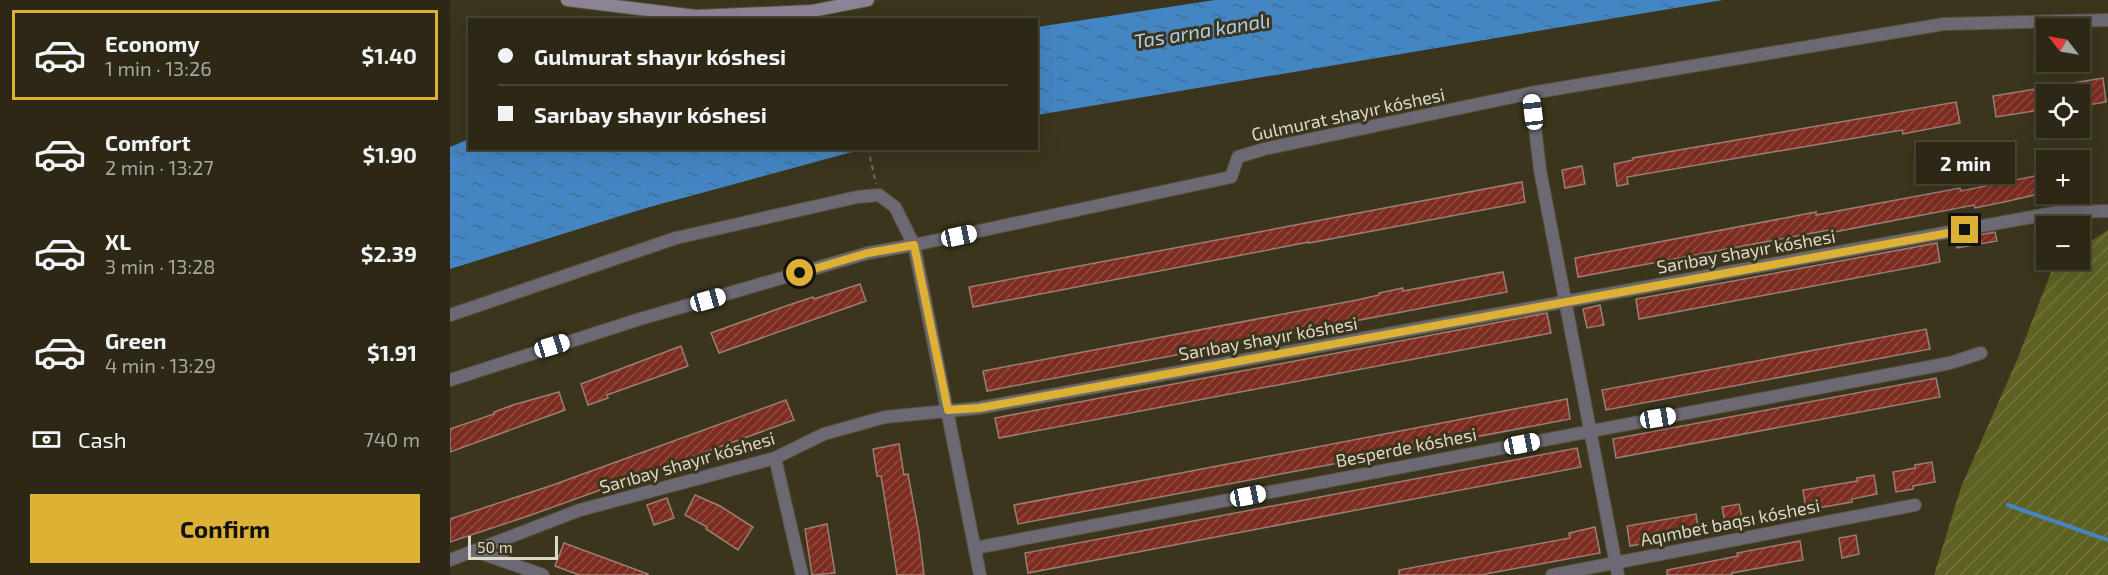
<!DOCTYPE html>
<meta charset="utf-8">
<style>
:root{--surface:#2c2815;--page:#383422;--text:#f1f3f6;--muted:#a6a6a0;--line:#484434;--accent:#ddb133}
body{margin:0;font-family:"Exo 2",sans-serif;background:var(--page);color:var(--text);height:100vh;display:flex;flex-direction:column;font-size:22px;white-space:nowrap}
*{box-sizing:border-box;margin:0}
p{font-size:20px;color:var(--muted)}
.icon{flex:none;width:33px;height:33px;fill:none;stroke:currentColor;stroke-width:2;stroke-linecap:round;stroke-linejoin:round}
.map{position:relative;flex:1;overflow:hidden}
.sheet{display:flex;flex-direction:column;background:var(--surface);width:450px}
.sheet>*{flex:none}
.guide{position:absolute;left:18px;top:18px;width:570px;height:132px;border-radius:0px;box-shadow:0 6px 24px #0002,0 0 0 2px var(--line);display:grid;align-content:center;height:132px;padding:0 30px;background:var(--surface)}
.needle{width:39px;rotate:301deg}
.buttons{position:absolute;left:1586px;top:18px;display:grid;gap:12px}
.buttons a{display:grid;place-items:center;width:54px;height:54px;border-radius:0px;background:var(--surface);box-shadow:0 6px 24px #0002,0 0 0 2px var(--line);font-size:30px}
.scale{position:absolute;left:18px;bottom:15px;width:90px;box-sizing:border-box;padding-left:6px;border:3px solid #dcd9cb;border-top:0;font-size:16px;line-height:21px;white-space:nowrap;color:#dcd9cb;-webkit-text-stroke:4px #3a351c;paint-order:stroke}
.end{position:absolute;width:27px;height:27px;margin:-14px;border:8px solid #ddb133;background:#111;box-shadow:0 0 0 3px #111}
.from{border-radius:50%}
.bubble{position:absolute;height:42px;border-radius:0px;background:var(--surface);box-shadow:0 6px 24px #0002,0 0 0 2px var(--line);font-size:20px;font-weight:700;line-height:42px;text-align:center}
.car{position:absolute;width:18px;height:36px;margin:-18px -9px;border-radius:8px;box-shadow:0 0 4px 2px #0007;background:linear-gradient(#fff 24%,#345 0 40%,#fff 0 76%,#345 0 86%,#fff 0)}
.guide b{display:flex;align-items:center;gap:21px;height:57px;font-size:22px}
.guide b+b{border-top:2px solid var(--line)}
.guide i{width:15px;height:15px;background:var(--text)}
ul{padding:10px 0 0;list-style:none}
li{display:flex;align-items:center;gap:18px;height:90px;margin:0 12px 9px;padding:0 18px;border:3px solid transparent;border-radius:0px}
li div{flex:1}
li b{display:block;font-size:22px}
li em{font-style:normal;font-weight:700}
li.selected{border-color:var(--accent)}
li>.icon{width:54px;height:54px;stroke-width:1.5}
.pay{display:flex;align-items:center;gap:15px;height:66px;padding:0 30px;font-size:22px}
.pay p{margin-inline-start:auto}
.button{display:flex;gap:12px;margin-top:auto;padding:12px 30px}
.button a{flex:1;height:69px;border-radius:0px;background:var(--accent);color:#111;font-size:24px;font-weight:700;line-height:69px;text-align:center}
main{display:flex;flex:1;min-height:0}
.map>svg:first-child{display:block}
</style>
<main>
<section class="sheet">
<ul>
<li class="selected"><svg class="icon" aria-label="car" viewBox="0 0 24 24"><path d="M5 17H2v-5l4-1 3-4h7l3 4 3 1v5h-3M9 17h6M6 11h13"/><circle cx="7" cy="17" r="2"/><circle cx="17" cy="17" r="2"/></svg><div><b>Economy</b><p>1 min · 13:26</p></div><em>$1.40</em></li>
<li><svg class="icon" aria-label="car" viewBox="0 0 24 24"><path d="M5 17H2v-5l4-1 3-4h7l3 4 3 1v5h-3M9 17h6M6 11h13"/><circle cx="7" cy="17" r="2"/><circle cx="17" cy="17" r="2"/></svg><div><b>Comfort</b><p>2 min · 13:27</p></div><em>$1.90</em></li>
<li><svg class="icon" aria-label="car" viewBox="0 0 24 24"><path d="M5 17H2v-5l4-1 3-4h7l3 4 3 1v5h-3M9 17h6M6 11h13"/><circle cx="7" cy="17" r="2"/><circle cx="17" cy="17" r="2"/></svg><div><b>XL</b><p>3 min · 13:28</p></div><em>$2.39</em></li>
<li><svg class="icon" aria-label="car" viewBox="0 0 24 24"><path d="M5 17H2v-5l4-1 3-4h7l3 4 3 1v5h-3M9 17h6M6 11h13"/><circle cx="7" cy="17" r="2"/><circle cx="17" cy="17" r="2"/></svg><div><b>Green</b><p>4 min · 13:29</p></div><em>$1.91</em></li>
</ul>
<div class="pay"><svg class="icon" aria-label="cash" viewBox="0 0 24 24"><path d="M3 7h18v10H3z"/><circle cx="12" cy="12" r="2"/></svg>Cash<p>740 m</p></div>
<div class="button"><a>Confirm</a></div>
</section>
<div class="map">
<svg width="1658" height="575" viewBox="0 0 1658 575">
<defs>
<pattern id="garden-furrows" width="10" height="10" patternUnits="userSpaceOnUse" patternTransform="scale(1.5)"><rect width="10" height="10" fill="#5e6122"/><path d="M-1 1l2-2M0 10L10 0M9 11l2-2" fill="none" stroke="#747741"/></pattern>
<pattern id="water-ripples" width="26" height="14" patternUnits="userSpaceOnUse" patternTransform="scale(1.5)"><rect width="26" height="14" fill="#4486c3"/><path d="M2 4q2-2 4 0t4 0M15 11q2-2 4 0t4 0" fill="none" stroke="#436e94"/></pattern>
<pattern id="building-hatch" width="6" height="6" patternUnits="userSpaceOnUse" patternTransform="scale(1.5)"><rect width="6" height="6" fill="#7d2d1f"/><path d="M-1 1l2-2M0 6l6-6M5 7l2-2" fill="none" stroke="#8f4b3e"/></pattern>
</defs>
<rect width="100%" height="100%" fill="#3a351c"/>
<path fill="url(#garden-furrows)" d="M1658 230V575H1484L1511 487 1567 360 1603 267 1614 260H1629V249Z"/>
<g fill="url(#water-ripples)">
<path d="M765 0H1273L587 115V27Z"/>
<path d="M19 139 20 148 413 149 196 208 0 269V147Z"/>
</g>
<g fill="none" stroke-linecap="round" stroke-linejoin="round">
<path stroke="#4486c3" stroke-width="4" d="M1558 505 1658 540"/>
</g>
<g fill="url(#building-hatch)" stroke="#9d7d77" stroke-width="1.5">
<path d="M1653 78 1656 102 1632 106 1631 94H1596V109L1546 117 1543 96Z"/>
<path d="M1506 102 1510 123 1453 134 1452 130 1177 177 1178 184 1167 186 1164 164 1183 160V158Z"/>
<path d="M1132 166 1135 184 1115 188 1112 170Z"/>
<path d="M1638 169 1641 187 1629 190V170Z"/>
<path d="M1585 176 1589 194 1554 202 1525 208 1524 205 1384 232V229L1128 277 1125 258 1366 212V215L1510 188 1511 191Z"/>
<path d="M1072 182 1075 202 859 243V242L523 307 519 287Z"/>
<path d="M1545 232 1547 241 1507 248 1505 239Z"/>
<path d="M1487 243 1490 262 1189 319 1186 299Z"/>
<path d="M1053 272 1057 292 537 391 533 371 907 300 929 295V293L953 288V291Z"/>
<path d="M410 284 416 301 269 353 261 333 336 306 363 297 364 299Z"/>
<path d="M1150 305 1154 325 1137 328 1133 309Z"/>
<path d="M1097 313 1101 333 549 438 545 418Z"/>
<path d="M1476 329 1480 349 1156 410 1152 390Z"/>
<path d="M231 346 238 366 157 395 158 398 138 405 131 384Z"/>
<path d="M1486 378 1490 397 1166 458 1163 439Z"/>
<path d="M109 392 115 410 0 452V429L44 414V412L63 405Z"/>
<path d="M1117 399 1120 419 568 524 564 505Z"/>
<path d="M336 400 344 420 81 515 0 542V519L103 485Z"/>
<path d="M449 444 454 475 458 474 469 533 474 575H447L431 476H427L423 449Z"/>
<path d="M1127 448 1131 467 578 573 575 553Z"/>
<path d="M1482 462 1485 482 1463 486V489L1446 492 1443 472 1465 468V465Z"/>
<path d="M1424 475 1427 494 1402 499V502L1356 510 1353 490 1407 481V478Z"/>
<path d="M245 495 270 506 303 527 288 550 256 529 257 527 235 515Z"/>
<path d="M217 498 224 518 204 525 197 505Z"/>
<path d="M1289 504 1293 523 1276 527 1272 507Z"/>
<path d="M1246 514 1249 533 1180 546 1177 526Z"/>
<path d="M377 524 385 573 362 575 355 529Z"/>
<path d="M1145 527 1150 553 1030 575H949V570L1120 538 1119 533Z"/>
<path d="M1406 535 1409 554 1392 558 1389 538Z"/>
<path d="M1350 541 1353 560 1282 573V575H1217V570L1288 556 1287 553Z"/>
<path d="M114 543 198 574V575H129L105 566Z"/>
</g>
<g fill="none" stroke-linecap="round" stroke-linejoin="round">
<g stroke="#57533c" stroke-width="14">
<g id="minor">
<path d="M1081 93 1090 170 1168 575"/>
<path d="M0 315 226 238 407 197 429 195 445 207 464 245 530 575"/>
<path d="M0 380 190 319 418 253 464 245 781 177 788 157 814 149 1081 93 1494 24 1658 20"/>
<path d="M325 458 352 575"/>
<path d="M525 548 1500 363 1531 353"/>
<path d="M25 551 93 575"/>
<path d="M0 560 130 510 325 458 374 434 435 417 529 408 1609 212 1658 211"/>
<path d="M1102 575 1465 505"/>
</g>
</g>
<g stroke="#57533c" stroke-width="14">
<path id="secondary" d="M117 0 246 16 362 11 418 0"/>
</g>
<path stroke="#736e59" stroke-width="2" stroke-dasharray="4.5 4.5" stroke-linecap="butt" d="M418 148 426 184"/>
<use href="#minor" stroke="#6d6974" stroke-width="12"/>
<use href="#secondary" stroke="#8d8597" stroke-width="12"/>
</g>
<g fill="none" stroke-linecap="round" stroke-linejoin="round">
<path stroke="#ddb133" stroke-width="8" d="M350 273 418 253 464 245 498 410 529 408 1515 230"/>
</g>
<g text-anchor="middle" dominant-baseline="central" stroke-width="6" stroke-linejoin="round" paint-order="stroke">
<g font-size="18" fill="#dcd9cb" stroke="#3a351c">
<text transform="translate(898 114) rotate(-12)">Gulmurat shayır kóshesi</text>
<text transform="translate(1296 251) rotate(-10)">Sarıbay shayır kóshesi</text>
<text transform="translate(818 338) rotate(-10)">Sarıbay shayır kóshesi</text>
<text transform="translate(956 447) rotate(-11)">Besperde kóshesi</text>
<text transform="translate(237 462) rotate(-16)">Sarıbay shayır kóshesi</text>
<text transform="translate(1280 522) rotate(-11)">Aqımbet baqsı kóshesi</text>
</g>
<g font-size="20" font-style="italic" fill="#aecff0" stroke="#3a351c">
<text transform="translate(752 30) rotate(-9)">Tas arna kanalı</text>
</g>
</g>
</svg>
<div class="buttons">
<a><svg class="needle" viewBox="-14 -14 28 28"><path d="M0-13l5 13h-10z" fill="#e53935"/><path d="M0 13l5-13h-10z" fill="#a6a6a0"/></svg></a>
<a><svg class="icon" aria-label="locate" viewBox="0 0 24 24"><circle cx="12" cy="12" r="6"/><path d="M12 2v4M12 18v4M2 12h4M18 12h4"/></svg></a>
<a>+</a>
<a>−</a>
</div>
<div class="scale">50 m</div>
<i class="end from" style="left:350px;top:273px"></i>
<i class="end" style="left:1515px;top:230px"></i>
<div class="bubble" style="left:1466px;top:142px;width:99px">2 min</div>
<i class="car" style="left:1083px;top:112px;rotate:353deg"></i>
<i class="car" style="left:509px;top:236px;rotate:78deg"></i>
<i class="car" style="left:258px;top:300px;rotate:74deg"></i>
<i class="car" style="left:102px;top:346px;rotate:73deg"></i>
<i class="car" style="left:1208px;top:418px;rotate:80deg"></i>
<i class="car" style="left:1072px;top:444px;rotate:79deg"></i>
<i class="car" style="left:798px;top:496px;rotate:79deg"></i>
<div class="guide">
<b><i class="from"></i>Gulmurat shayır kóshesi</b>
<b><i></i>Sarıbay shayır kóshesi</b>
</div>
</div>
</main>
